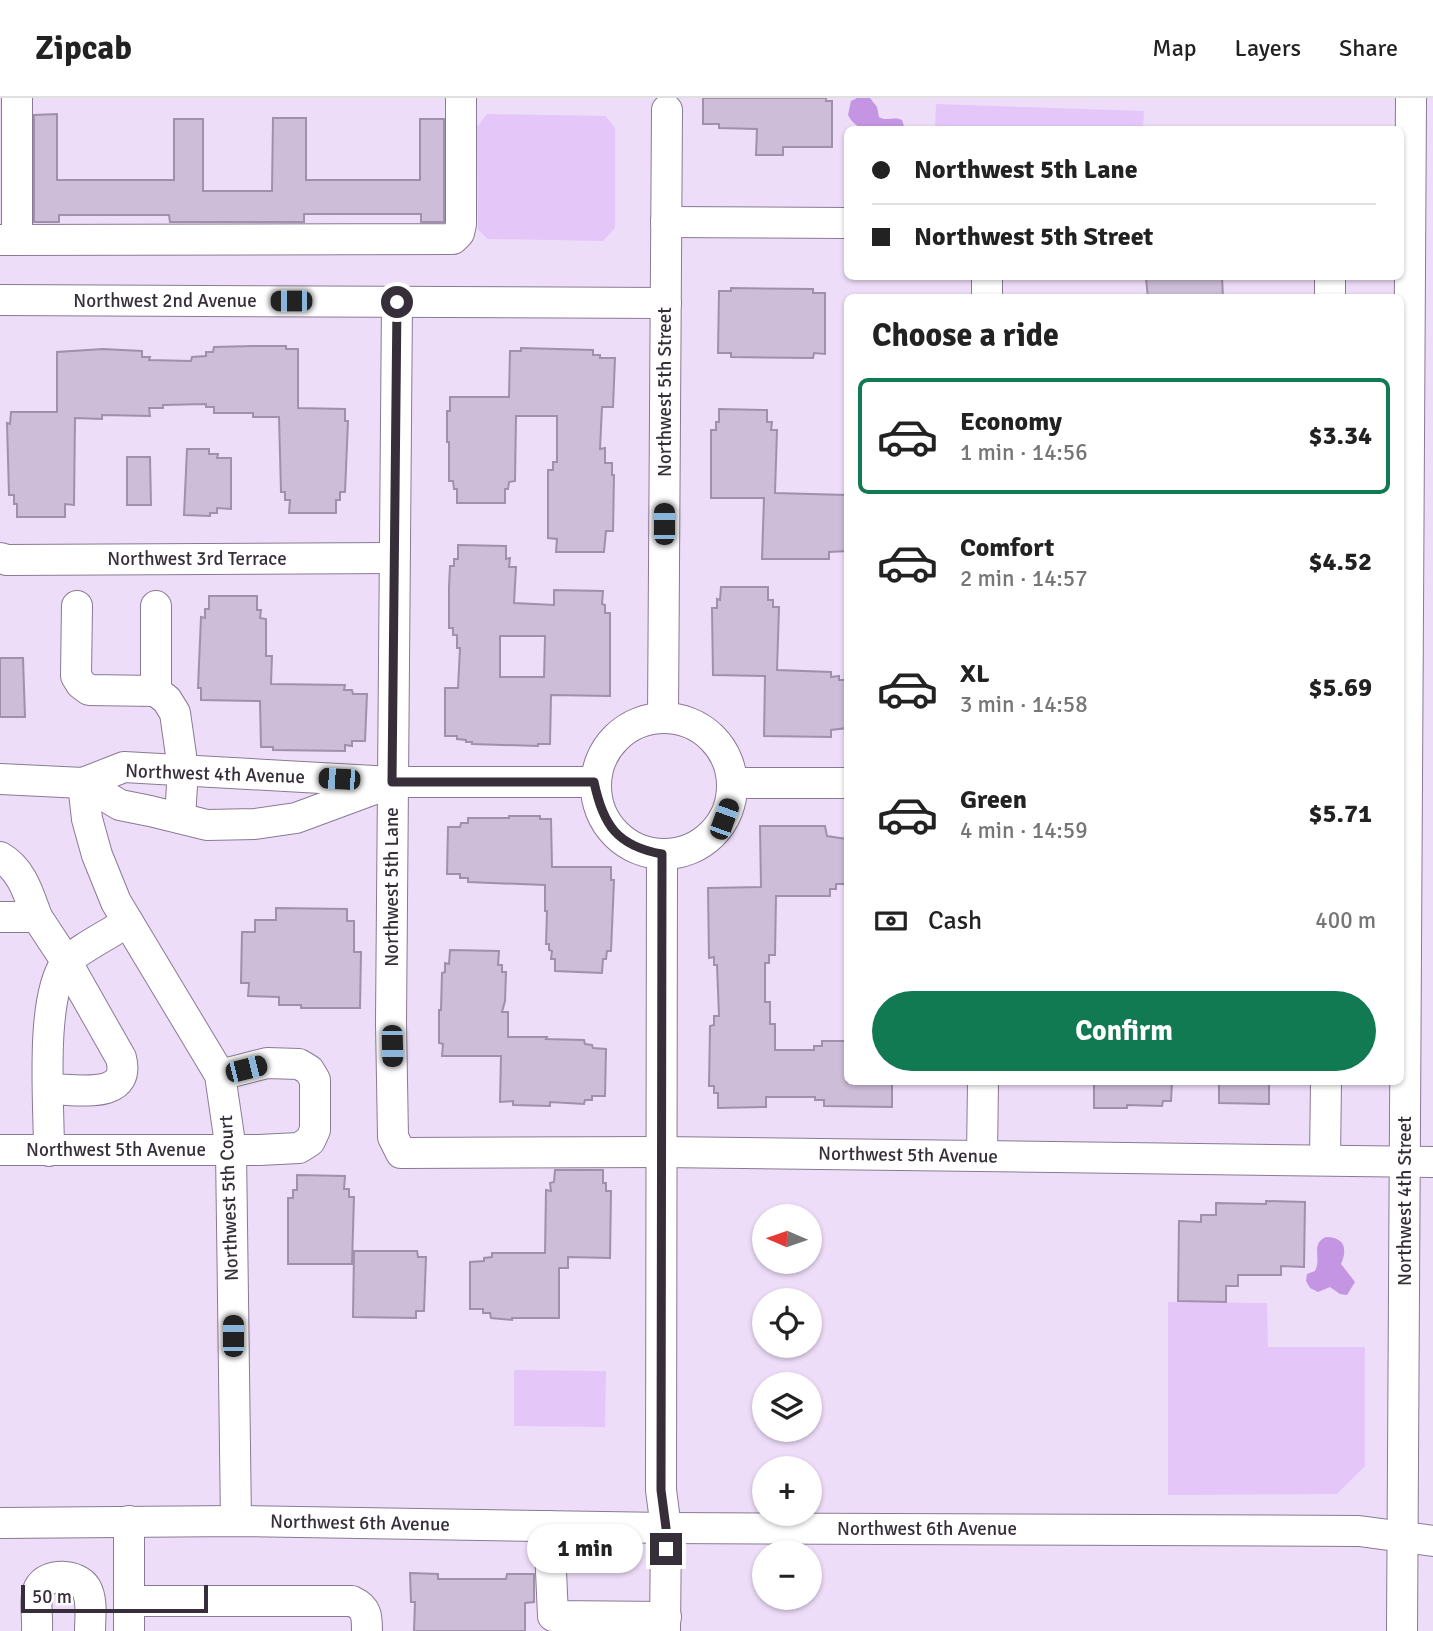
<!DOCTYPE html>
<meta charset="utf-8">
<style>
:root{--surface:#fff;--page:#f6f6f6;--text:#222;--muted:#767676;--line:#e0e0e0;--accent:#127a53}
body{margin:0;font-family:Signika,sans-serif;background:var(--page);color:var(--text);height:100vh;display:flex;flex-direction:column;font-size:26px;white-space:nowrap}
*{box-sizing:border-box;margin:0}
p{font-size:23px;color:var(--muted)}
.icon{flex:none;width:38px;height:38px;fill:none;stroke:currentColor;stroke-width:2;stroke-linecap:round;stroke-linejoin:round}
.map{position:relative;flex:1;overflow:hidden}
.side{position:absolute;left:844px;top:196px;width:560px;height:791px;display:flex;flex-direction:column;background:var(--surface);border-radius:10px;box-shadow:0 2px 5px #0004}
.side>*{flex:none}
.hud{position:absolute;left:844px;top:28px;width:560px;height:154px;border-radius:10px;box-shadow:0 2px 5px #0004;display:grid;align-content:center;height:154px;padding:0 28px;background:var(--surface)}
.needle{width:46px;rotate:272deg}
.controls{position:absolute;left:752px;top:1106px;display:grid;gap:14px}
.controls a{display:grid;place-items:center;width:70px;height:70px;border-radius:50%;background:var(--surface);box-shadow:0 2px 5px #0004;font-size:35px}
.scale{position:absolute;left:21px;bottom:18px;width:187px;box-sizing:border-box;padding-left:7px;border:4px solid #362f3a;border-top:0;font-size:19px;line-height:24px;white-space:nowrap;color:#362f3a;-webkit-text-stroke:5px #fff;paint-order:stroke}
.end{position:absolute;width:32px;height:32px;margin:-16px;border:9px solid #362f3a;background:#fff;box-shadow:0 0 0 4px #fff}
.from{border-radius:50%}
.bubble{position:absolute;height:49px;border-radius:24px;background:var(--surface);box-shadow:0 2px 5px #0004;font-size:23px;font-weight:700;line-height:49px;text-align:center}
.car{position:absolute;width:21px;height:42px;margin:-21px -10px;border-radius:9px;box-shadow:0 0 5px 2px #0007;background:linear-gradient(#222 24%,#8ab4d8 0 40%,#222 0 76%,#8ab4d8 0 86%,#222 0)}
.hud b{display:flex;align-items:center;gap:24px;height:66px;font-size:26px}
.hud b+b{border-top:2px solid var(--line)}
.hud i{width:18px;height:18px;background:var(--text)}
ul{padding:0;list-style:none}
li{display:flex;align-items:center;gap:21px;height:116px;margin:0 14px 10px;padding:0 14px;border:4px solid transparent;border-radius:10px}
li div{flex:1}
li b{display:block;font-size:26px}
li em{font-style:normal;font-weight:700}
li.current{border-color:var(--accent)}
li>.icon{width:63px;height:63px;stroke-width:1.5}
h2{padding:0 28px;font-size:32px;line-height:84px}
.pay{display:flex;align-items:center;gap:18px;height:77px;padding:0 28px;font-size:26px}
.pay p{margin-inline-start:auto}
.action{display:flex;gap:14px;margin-top:auto;padding:14px 28px}
.action a{flex:1;height:80px;border-radius:42px;background:var(--accent);color:#fff;font-size:28px;font-weight:700;line-height:80px;text-align:center}
header{display:flex;align-items:center;gap:42px;box-sizing:border-box;height:98px;padding:0 35px;background:var(--surface);border-bottom:2px solid var(--line)}
header strong{font-size:33px}
nav{display:flex;gap:38px;margin-inline-start:auto;font-size:24px}
.map>svg:first-child{display:block}
</style>
<header>
<strong>Zipcab</strong>
<nav><a>Map</a><a>Layers</a><a>Share</a></nav>
</header>
<div class="map">
<svg width="1433" height="1533" viewBox="0 0 1433 1533">
<rect width="100%" height="100%" fill="#eeddf9"/>
<g fill="#e5c6f9">
<path d="M936 6 1144 13 1143 31H935Z"/>
<path d="M487 16 606 18 615 30V130L603 143 488 141 478 132 477 29Z"/>
<path d="M1168 1204 1267 1205 1268 1249H1365V1368L1337 1396 1168 1397Z"/>
<path d="M514 1272 606 1273 605 1329 514 1328Z"/>
</g>
<g fill="#c495e2">
<path d="M857 0H870L877 9 879 19C887 24 893 18 902 22L905 31C885 32 858 38 848 17L851 3Z"/>
<path d="M1326 1139C1344 1139 1348 1150 1341 1166L1355 1184 1347 1197 1340 1196 1330 1189 1318 1194 1310 1190 1306 1183 1307 1176 1315 1173C1322 1160 1310 1146 1326 1139Z"/>
</g>
<g fill="#cdbdd8" stroke="#a090ab" stroke-width="2" fill-rule="evenodd">
<path d="M703 0H826V3H832V49H783V57H756L757 31 719 30V26H703Z"/>
<path d="M57 16V82H174V21H203V93H272L273 20H306V82H420V21H444V124H421V116H304V124H170L169 117H59V124H34V17Z"/>
<path d="M1222 178 1223 200H1148L1146 180Z"/>
<path d="M731 190 813 191V195H825V256L814 255 813 260 731 259V255H718L719 193H731Z"/>
<path d="M253 248H286V251H298V310L345 311V323H348L345 394H340V402H336V415H289L290 402H285V394H281L279 319H253V315H214V309H206V306L163 307V310H149L150 318 102 317V321L75 320 74 407 65 406V419H17V406H14V397H9L7 325 10 326 11 314H57V254L103 251 142 253V259H150L149 262 191 263 192 259 206 258V254H213L214 249Z"/>
<path d="M521 250 593 252V257H600V260H615L613 309H602L600 351 605 350V365H612V377H614L613 433H606L604 454H556L557 441 548 440V372H553V364H557V318H516L515 383 509 384 508 391H505V405H457V391H454L453 383H449V344H447V313H450V299H509L510 253H521Z"/>
<path d="M719 311 767 312V324H772L771 332H777L775 395 847 397V453L829 454V461H762L764 400H711V332H716V324H719Z"/>
<path d="M187 351H209V356H218L217 360H231V411L217 410V415H210V418L184 417Z"/>
<path d="M127 359H150L151 407H127Z"/>
<path d="M458 447 506 448V461L510 460 509 469H516L514 505 554 507V492L603 493 602 506 605 507V515H610V598L551 597 550 646H538V648L472 646V644H466V642L457 641V638H445V590H458L460 550H457V537H453V530H449V489L450 468H454V461H458ZM500 538H545L544 579H500Z"/>
<path d="M721 489H768V502H773V509H779L777 572 831 574V579L839 578V582H847V630L831 632V639L764 638 765 578 713 577 712 510H717V501L720 502Z"/>
<path d="M209 498H257V512H261L260 520 266 521V558H272L271 586 345 587 344 592H352L353 596H367L365 643H352V648L345 647V653L273 652V649H261L260 603 201 602V590H198L201 519 205 520V511H209Z"/>
<path d="M0 560H23L25 619H0Z"/>
<path d="M509 718H540V721H551L552 769H611V782H614L611 853H607L606 861H603L602 875 555 873V861H551L552 853 549 852V846H546L547 813H545V787L468 784V780H460V776H447L448 729H460L461 725H468V720H509Z"/>
<path d="M760 728H825L827 738 847 741V786H836V791H830V798H776L775 857H769V865H765V904H770V926H775V952H814V948H822V943H845L847 984H892V1009L824 1008V1002H815V999H766V1009L718 1010V995H714V988H709L710 928 714 927V918H719L717 867H714V859L709 860 708 790 761 789Z"/>
<path d="M276 810 347 811V823H354V854H361L360 910H301V907H279V899L248 898 249 885H241L242 834H255V822H276Z"/>
<path d="M450 852 499 853 498 867H502V874H506L505 903 502 914H508V939H547L546 941 584 942 585 946 592 947 593 950 606 951 605 998H592V1002H585L584 1006 550 1004V1008L513 1007V1003L500 1004 501 958H442L443 946 439 945V912H441L442 875 445 874V865L449 866Z"/>
<path d="M1094 984H1172L1171 1003H1163L1162 1008 1127 1007V1010H1094Z"/>
<path d="M1219 984H1269V1006L1219 1005Z"/>
<path d="M555 1072H603V1085H606V1093H611L610 1160 568 1159V1170H559V1220H512V1222L491 1220 490 1215H483V1211H470V1164L484 1163V1160L492 1159V1155H545L546 1092 551 1093 550 1085 554 1084Z"/>
<path d="M297 1077 345 1078 344 1091H349V1099H354L352 1166H288V1100H293V1092H297Z"/>
<path d="M1266 1103 1305 1104 1304 1169 1281 1168V1177H1238V1188H1226V1204L1178 1203 1179 1123 1201 1124V1117H1216V1105L1266 1106Z"/>
<path d="M354 1153H417L418 1159H426L424 1213H416V1220L353 1219Z"/>
<path d="M410 1475 438 1476V1481H506L507 1476H534V1504L525 1505V1533H414L415 1504H411Z"/>
</g>
<g fill="none" stroke-linecap="round" stroke-linejoin="round">
<g stroke="#897a94" stroke-width="32">
<g id="minor">
<path d="M666 124 847 125"/>
<path d="M0 142 453 141 459 135 461 126V0"/>
<path d="M17 142V0"/>
<path d="M987 178V200"/>
<path d="M1330 200V178"/>
<path d="M0 202 666 205"/>
<path d="M397 204 391 925 393 1039 401 1055 661 1054 1433 1064"/>
<path d="M0 460 7 462 394 460"/>
<path d="M77 508 76 578 81 586 89 592 156 593"/>
<path d="M156 508V593L167 602 175 615 183 671 180 720"/>
<path d="M663 619 667 12"/>
<circle cx="664" cy="688" r="68"/>
<path d="M0 681 83 685 124 669 392 684H594"/>
<path d="M83 685 87 721 97 757 116 804 220 977 231 1052 236 1423"/>
<path d="M83 685 120 707 150 713 207 727 255 726 296 720 380 689"/>
<path d="M732 685H847"/>
<path d="M662 756 661 1392 666 1430 665 1533"/>
<path d="M0 759C22 771 29 797 37 819"/>
<path d="M0 819H37L66 863 121 960C132 1003 76 991 49 991"/>
<path d="M0 1052H259L299 1050 310 1043 315 1032V982L309 972 299 966 267 965 220 977"/>
<path d="M49 1053C49 1007 40 902 65 866 72 855 114 833 128 824"/>
<path d="M982 1058 983 984"/>
<path d="M1325 1062 1326 984"/>
<path d="M0 1425 236 1423 666 1430 1359 1433 1433 1443"/>
<path d="M549 1428 553 1518 666 1519"/>
<path d="M129 1503H352C367 1510 367 1518 367 1533"/>
<path d="M37 1533C38 1521 34 1500 39 1490 47 1474 78 1476 86 1490 93 1502 90 1520 90 1533"/>
<path d="M129 1533V1423"/>
<path d="M1402 1533 1411 0"/>
</g>
</g>
<use href="#minor" stroke="#fff" stroke-width="30"/>
</g>
<g fill="none" stroke-linecap="round" stroke-linejoin="round">
<path stroke="#362f3a" stroke-width="9" d="M397 204 392 684H594C603 727 617 748 662 756L661 1392 666 1430V1451"/>
</g>
<g text-anchor="middle" dominant-baseline="central" stroke-width="6" stroke-linejoin="round" paint-order="stroke">
<g font-size="19" fill="#362f3a" stroke="#fff">
<text x="165" y="203">Northwest 2nd Avenue</text>
<text transform="translate(665 294) rotate(-90)">Northwest 5th Street</text>
<text x="197" y="461">Northwest 3rd Terrace</text>
<text transform="translate(215 676) rotate(2)">Northwest 4th Avenue</text>
<text transform="translate(392 789) rotate(-90)">Northwest 5th Lane</text>
<text x="116" y="1052">Northwest 5th Avenue</text>
<text transform="translate(908 1057) rotate(1)">Northwest 5th Avenue</text>
<text transform="translate(229 1100) rotate(-92)">Northwest 5th Court</text>
<text transform="translate(1405 1103) rotate(-90)">Northwest 4th Street</text>
<text transform="translate(360 1425) rotate(1)">Northwest 6th Avenue</text>
<text x="927" y="1431">Northwest 6th Avenue</text>
</g>
</g>
</svg>
<div class="controls">
<a><svg class="needle" viewBox="-14 -14 28 28"><path d="M0-13l5 13h-10z" fill="#e53935"/><path d="M0 13l5-13h-10z" fill="#767676"/></svg></a>
<a><svg class="icon" aria-label="locate" viewBox="0 0 24 24"><circle cx="12" cy="12" r="6"/><path d="M12 2v4M12 18v4M2 12h4M18 12h4"/></svg></a>
<a><svg class="icon" aria-label="layers" viewBox="0 0 24 24"><path d="M12 4l9 5-9 5-9-5zM3 14l9 5 9-5"/></svg></a>
<a>+</a>
<a>−</a>
</div>
<div class="scale">50 m</div>
<i class="end from" style="left:397px;top:204px"></i>
<i class="end" style="left:666px;top:1451px"></i>
<div class="bubble" style="left:527px;top:1426px;width:116px">1 min</div>
<i class="car" style="left:291px;top:203px;rotate:270deg"></i>
<i class="car" style="left:664px;top:426px;rotate:0deg"></i>
<i class="car" style="left:339px;top:681px;rotate:273deg"></i>
<i class="car" style="left:724px;top:721px;rotate:20deg"></i>
<i class="car" style="left:392px;top:948px;rotate:179deg"></i>
<i class="car" style="left:246px;top:971px;rotate:76deg"></i>
<i class="car" style="left:233px;top:1238px;rotate:0deg"></i>
<div class="hud">
<b><i class="from"></i>Northwest 5th Lane</b>
<b><i></i>Northwest 5th Street</b>
</div>
<section class="side">
<h2>Choose a ride</h2>
<ul>
<li class="current"><svg class="icon" aria-label="car" viewBox="0 0 24 24"><path d="M5 17H2v-5l4-1 3-4h7l3 4 3 1v5h-3M9 17h6M6 11h13"/><circle cx="7" cy="17" r="2"/><circle cx="17" cy="17" r="2"/></svg><div><b>Economy</b><p>1 min · 14:56</p></div><em>$3.34</em></li>
<li><svg class="icon" aria-label="car" viewBox="0 0 24 24"><path d="M5 17H2v-5l4-1 3-4h7l3 4 3 1v5h-3M9 17h6M6 11h13"/><circle cx="7" cy="17" r="2"/><circle cx="17" cy="17" r="2"/></svg><div><b>Comfort</b><p>2 min · 14:57</p></div><em>$4.52</em></li>
<li><svg class="icon" aria-label="car" viewBox="0 0 24 24"><path d="M5 17H2v-5l4-1 3-4h7l3 4 3 1v5h-3M9 17h6M6 11h13"/><circle cx="7" cy="17" r="2"/><circle cx="17" cy="17" r="2"/></svg><div><b>XL</b><p>3 min · 14:58</p></div><em>$5.69</em></li>
<li><svg class="icon" aria-label="car" viewBox="0 0 24 24"><path d="M5 17H2v-5l4-1 3-4h7l3 4 3 1v5h-3M9 17h6M6 11h13"/><circle cx="7" cy="17" r="2"/><circle cx="17" cy="17" r="2"/></svg><div><b>Green</b><p>4 min · 14:59</p></div><em>$5.71</em></li>
</ul>
<div class="pay"><svg class="icon" aria-label="cash" viewBox="0 0 24 24"><path d="M3 7h18v10H3z"/><circle cx="12" cy="12" r="2"/></svg>Cash<p>400 m</p></div>
<div class="action"><a>Confirm</a></div>
</section>
</div>
